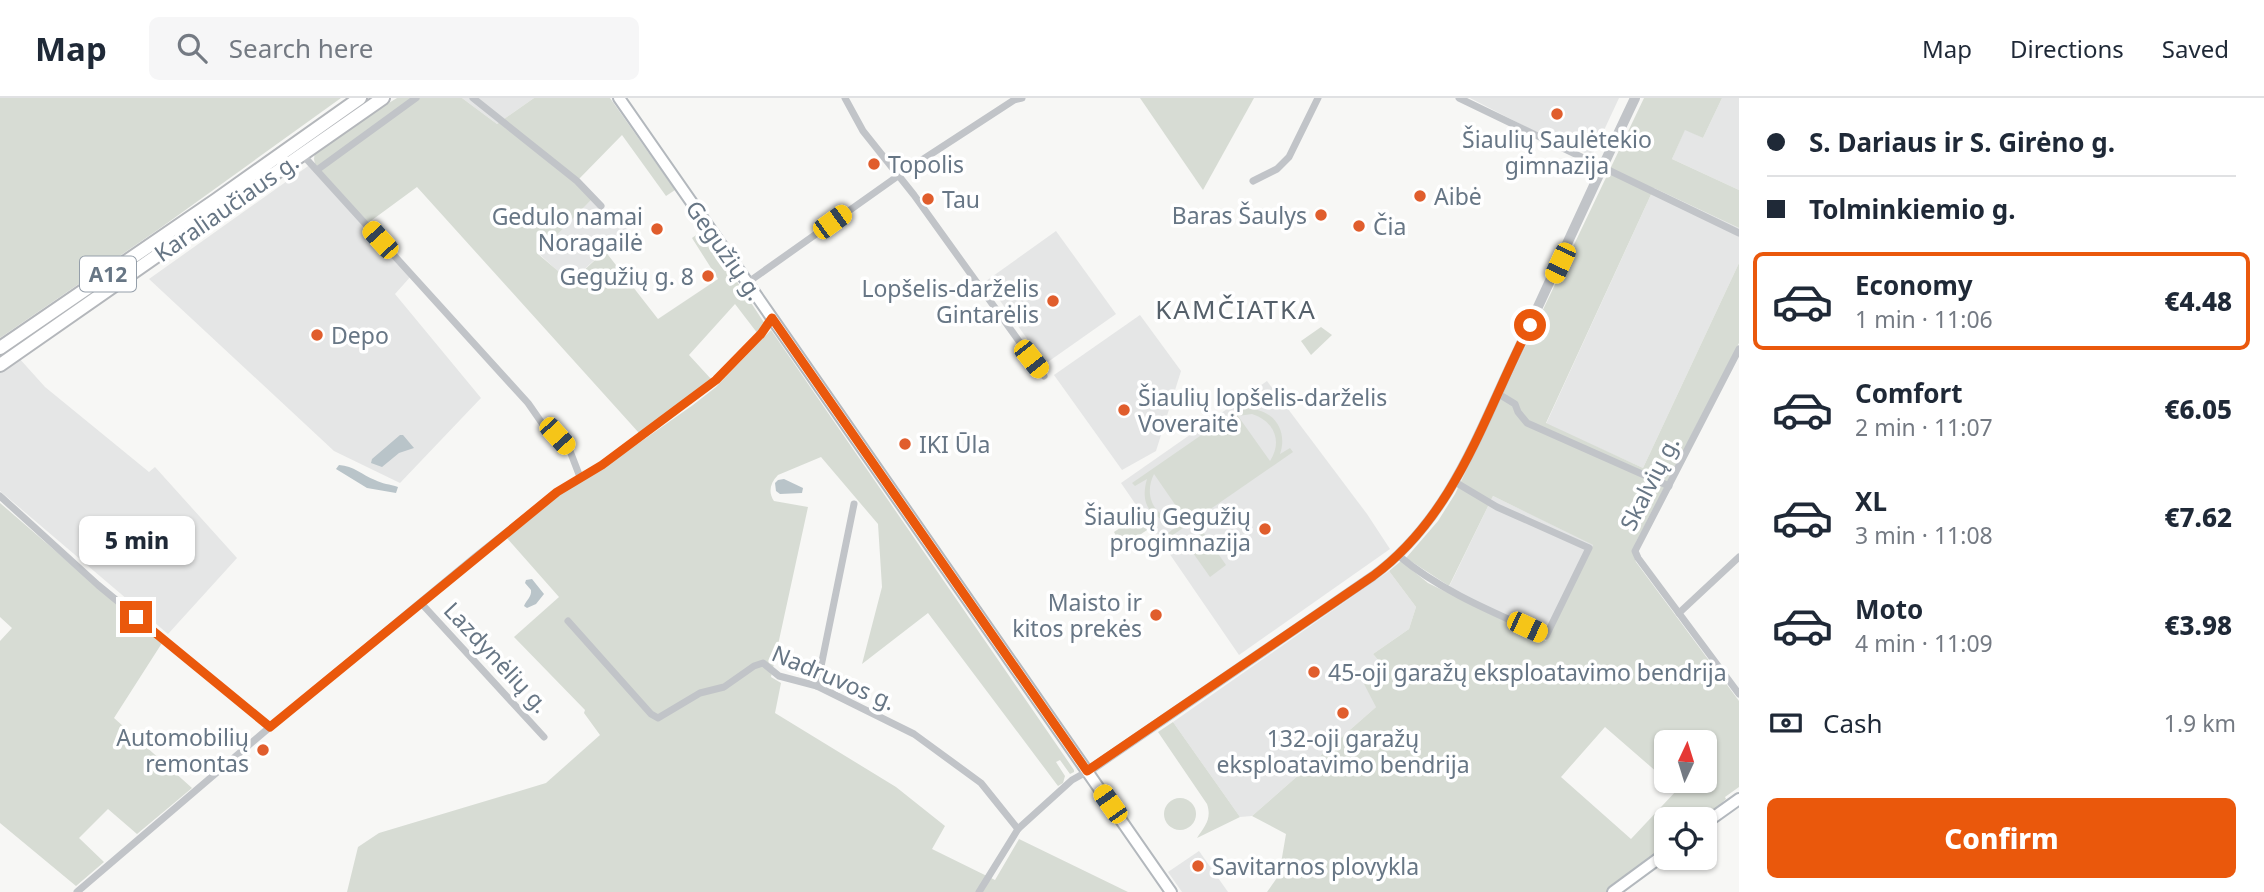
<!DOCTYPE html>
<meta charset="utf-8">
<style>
:root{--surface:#fff;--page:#f6f6f7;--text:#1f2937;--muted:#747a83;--line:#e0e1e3;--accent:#ea580c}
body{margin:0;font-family:"Noto Sans",sans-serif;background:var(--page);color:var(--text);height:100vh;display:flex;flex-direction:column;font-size:26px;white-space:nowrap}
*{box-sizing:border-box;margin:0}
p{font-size:23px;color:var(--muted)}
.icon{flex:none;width:38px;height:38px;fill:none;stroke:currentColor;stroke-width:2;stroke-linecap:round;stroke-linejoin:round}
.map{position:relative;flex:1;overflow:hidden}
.sheet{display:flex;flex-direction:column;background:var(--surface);width:525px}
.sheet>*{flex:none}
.guide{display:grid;align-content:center;height:154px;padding:0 28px;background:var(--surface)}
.needle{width:46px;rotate:4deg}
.controls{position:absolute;left:1654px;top:632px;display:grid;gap:14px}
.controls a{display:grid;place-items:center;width:63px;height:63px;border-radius:10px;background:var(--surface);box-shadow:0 2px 5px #0004;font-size:35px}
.end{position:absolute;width:32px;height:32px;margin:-16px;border:9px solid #ea580c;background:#fff;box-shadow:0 0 0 4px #fff}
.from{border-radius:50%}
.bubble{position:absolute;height:49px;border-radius:10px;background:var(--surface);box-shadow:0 2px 5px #0004;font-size:23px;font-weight:800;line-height:49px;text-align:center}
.car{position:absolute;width:21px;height:42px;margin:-21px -10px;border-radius:9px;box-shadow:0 0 5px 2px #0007;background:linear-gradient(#f5c518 24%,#345 0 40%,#f5c518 0 76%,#345 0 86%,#f5c518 0)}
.guide b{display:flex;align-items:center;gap:24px;height:66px;font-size:26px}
.guide b+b{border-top:2px solid var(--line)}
.guide i{width:18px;height:18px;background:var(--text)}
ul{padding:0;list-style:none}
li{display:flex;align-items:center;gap:21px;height:98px;margin:0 14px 10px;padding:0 14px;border:4px solid transparent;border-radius:10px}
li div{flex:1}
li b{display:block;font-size:26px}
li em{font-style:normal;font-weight:800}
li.current{border-color:var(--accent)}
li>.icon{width:63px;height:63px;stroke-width:1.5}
.pay{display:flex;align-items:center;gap:18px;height:77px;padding:0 28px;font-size:26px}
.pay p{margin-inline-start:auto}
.cta{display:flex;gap:14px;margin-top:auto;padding:14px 28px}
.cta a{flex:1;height:80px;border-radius:10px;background:var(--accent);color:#fff;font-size:28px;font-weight:800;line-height:80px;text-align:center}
header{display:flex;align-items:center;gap:42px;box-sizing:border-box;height:98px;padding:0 35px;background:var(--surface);border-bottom:2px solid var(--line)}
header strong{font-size:33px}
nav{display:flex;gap:38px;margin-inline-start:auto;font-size:24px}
.search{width:490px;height:63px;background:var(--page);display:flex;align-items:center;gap:18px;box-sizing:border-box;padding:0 24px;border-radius:10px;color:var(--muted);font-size:26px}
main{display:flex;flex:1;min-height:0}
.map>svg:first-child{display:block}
</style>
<header>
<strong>Map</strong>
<div class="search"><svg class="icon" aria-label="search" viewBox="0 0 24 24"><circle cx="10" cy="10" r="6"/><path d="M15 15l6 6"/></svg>Search here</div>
<nav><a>Map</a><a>Directions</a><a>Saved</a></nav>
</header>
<main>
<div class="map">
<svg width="1739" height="794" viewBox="0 0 1739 794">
<rect width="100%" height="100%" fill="#f7f7f5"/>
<g fill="#e5e6e6">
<path d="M462 0H534L497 26Z"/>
<path d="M1470 0H1619L1592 58 1528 30Z"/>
<path d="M1722 0H1739V92L1672 61 1685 31 1703 40Z"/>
<path d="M311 66 412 177 395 196 481 300 400 385 334 353 149 181Z"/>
<path d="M1654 90 1739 130V165L1643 370 1546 326Z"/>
<path d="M593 100 628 132 570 184 538 155Z"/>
<path d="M1056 133 1116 216 1045 266 986 183Z"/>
<path d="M1140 217 1181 273 1156 353 1122 372 1054 277Z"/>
<path d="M18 259 45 289 149 374 155 369 237 460 168 536 0 393V271Z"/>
<path d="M1267 283 1367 416 1390 451 1239 557 1121 385Z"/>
<path d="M1493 398 1594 447 1547 543 1446 495Z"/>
<path d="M1389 473 1416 509 1409 531 1373 556 1385 570 1376 609 1252 718 1240 719 1173 624Z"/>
<path d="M1199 753 1228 794H1182L1168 774Z"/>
</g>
<g fill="#d7dcd4" fill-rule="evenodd">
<path d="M0 0H341L159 131 0 240Z"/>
<path d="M397 0H462L497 26 534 0H610L675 92 666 98 622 37 577 83 593 100 538 156 571 184 605 153 658 221 718 181 692 140 703 132 765 226 758 236 735 206 689 257 711 281 639 335 417 89 368 125 315 66 314 61 315 53 346 31Z"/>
<path d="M1140 0H1254L1203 92Z"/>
<path d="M1644 0H1722L1703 40 1685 32 1672 61 1739 92V130L1654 90 1546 325 1643 370 1739 165V245L1636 444 1634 458 1636 464 1739 603V689L1725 699 1726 701 1704 721H1666V750L1606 794H1267L1279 777 1286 736 1252 718 1376 609 1364 586 1385 570 1373 556 1409 531 1416 509 1389 473 1401 463 1428 485 1546 543 1593 447 1493 398 1449 488 1406 460 1438 423 1455 396ZM1605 629 1666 682V644H1704V682L1667 683 1677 692 1631 741 1561 679Z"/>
<path d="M1321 229 1332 237 1311 257 1301 243Z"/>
<path d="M771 232 1074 672V674L1070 676 1060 662 1056 664 1065 678 1063 685 1058 688 928 515 862 566 882 489 878 426 821 359 778 377C770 385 768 394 774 403L808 409 771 579 781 585 775 615 896 689 945 728 932 751 995 782 1019 741 1128 794H347L358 749 379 735 546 685 600 637 584 615 585 612 514 539 559 499 506 439 552 401 602 371 693 307 716 289Z"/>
<path d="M1255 300 1257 304 1248 311C1274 311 1288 333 1280 356L1290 350 1293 354 1170 439 1167 436 1178 427C1152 420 1139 409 1147 381L1135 388 1132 385ZM1252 316C1274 323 1283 343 1270 363L1238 318ZM1154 376 1185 421V422C1157 424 1142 400 1154 376Z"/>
<path d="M0 405 162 545 114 620 192 690 137 736 108 711 79 740 104 764 76 788 0 725V543L12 530 0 519Z"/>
<path d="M1138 418 1147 432 1122 449 1114 434Z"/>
<path d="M1203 434 1226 467 1210 479 1186 445Z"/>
<path d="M1173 624 1240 719 1197 740C1205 728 1212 721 1207 706L1158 634Z"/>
<circle cx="1180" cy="716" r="16"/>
</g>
<g fill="#b9c4c9">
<path d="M400 337H403L414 350 399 355 382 369 371 365 372 361Z"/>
<path d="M339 367C354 368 362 377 375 382 382 386 390 386 398 389L396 395 367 390 336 371Z"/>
<path d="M784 381 803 390 802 395 780 396 776 393 775 385 778 382Z"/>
<path d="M532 481 544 496 536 506 527 510 524 508C526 502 532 499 531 492L525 485 526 482Z"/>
</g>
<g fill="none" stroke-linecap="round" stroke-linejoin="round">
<g stroke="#b3b8bd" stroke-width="14">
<g id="secondary">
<path d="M619 0 1171 794"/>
<path d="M1704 726 1739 701"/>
<path d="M1613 794 1666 755"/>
</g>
</g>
<g stroke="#b4b7bb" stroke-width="16">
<g id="trunk">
<path d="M0 250 216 102 360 0"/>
<path d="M0 267 383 0"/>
</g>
</g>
<g stroke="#c1c4c8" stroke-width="7">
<path d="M473 0 577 83 601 108"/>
<path d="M845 0 863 33 914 97 1044 278"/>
<path d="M1459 0 1739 135"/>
<path d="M301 55 528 305 544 328 570 353 580 379"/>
<path d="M317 72 416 0"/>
<path d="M1253 83 1277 71 1289 59 1318 0"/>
<path d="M747 185 905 73 1014 2 1022 0"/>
<path d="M1739 251 1635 453 1638 460 1739 596"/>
<path d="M1497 295 1515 306 1518 314 1527 325 1669 388"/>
<path d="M0 398 98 487 270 629"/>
<path d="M1399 458C1442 494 1495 515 1546 538L1589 450 1497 409 1455 384"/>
<path d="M421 505 544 639"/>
<path d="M1679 515 1739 459"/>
<path d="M568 523 651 616 658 620 700 595 724 589 754 568 763 565 779 578 817 588 914 636 981 685 1018 731"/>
<path d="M817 588 854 406"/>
<path d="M77 794 270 629 475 459 557 394 602 367 716 282 761 236 772 220"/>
<path d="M979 794 1018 731 1072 682 1088 673"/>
</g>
<path stroke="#c1c4c8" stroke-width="10" d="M1088 673 1373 478C1450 421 1478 335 1518 252 1557 168 1595 84 1635 0"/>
<use href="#secondary" stroke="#fff" stroke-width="10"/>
<use href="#trunk" stroke="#fff" stroke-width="12"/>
</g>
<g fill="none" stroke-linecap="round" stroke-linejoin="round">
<path stroke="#ea580c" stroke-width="9" d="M136 519 270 629 557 394 602 367 716 282 761 236 772 220 1087 673 1373 478C1457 416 1484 317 1530 227"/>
</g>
<g fill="#e05d2c" stroke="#fff" stroke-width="2.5">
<circle cx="1557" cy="16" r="7"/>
<circle cx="874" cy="66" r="7"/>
<circle cx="1420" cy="98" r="7"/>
<circle cx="928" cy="101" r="7"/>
<circle cx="1321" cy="117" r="7"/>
<circle cx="1359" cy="128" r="7"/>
<circle cx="657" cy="131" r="7"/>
<circle cx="708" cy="178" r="7"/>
<circle cx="1053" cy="203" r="7"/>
<circle cx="317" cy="237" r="7"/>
<circle cx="1124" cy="312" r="7"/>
<circle cx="905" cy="346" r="7"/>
<circle cx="1265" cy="431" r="7"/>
<circle cx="1156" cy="517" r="7"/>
<circle cx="1314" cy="574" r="7"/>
<circle cx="1343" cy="615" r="7"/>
<circle cx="263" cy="652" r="7"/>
<circle cx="1198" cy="768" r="7"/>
</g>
<g text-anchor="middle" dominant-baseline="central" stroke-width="7" stroke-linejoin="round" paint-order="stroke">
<rect fill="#fff" stroke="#959faa" stroke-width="2" x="80" y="158.5" width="56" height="35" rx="5"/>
<g font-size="21" font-weight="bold" fill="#677685">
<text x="108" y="176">A12</text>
</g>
<g font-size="23" fill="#677685" stroke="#fff" text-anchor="start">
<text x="1557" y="41" text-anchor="middle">Šiaulių Saulėtekio<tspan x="1557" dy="26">gimnazija</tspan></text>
<text x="888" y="66">Topolis</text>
<text x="1434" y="98">Aibė</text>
<text x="942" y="101">Tau</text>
<text x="1307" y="117" text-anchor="end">Baras Šaulys</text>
<text x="643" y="118" text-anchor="end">Gedulo namai<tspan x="643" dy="26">Noragailė</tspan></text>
<text x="1373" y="128">Čia</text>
<text x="694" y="178" text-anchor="end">Gegužių g. 8</text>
<text x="1039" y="190" text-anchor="end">Lopšelis-darželis<tspan x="1039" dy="26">Gintarėlis</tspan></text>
<text x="331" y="237">Depo</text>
<text x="1138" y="299">Šiaulių lopšelis-darželis<tspan x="1138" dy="26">Voveraitė</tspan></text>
<text x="919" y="346">IKI Ūla</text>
<text x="1251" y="418" text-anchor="end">Šiaulių Gegužių<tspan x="1251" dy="26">progimnazija</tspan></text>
<text x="1142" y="504" text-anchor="end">Maisto ir<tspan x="1142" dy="26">kitos prekės</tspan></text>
<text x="1328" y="574">45-oji garažų eksploatavimo bendrija</text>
<text x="249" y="639" text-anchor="end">Automobilių<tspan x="249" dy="26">remontas</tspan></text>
<text x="1343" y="640" text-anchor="middle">132-oji garažų<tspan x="1343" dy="26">eksploatavimo bendrija</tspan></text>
<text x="1212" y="768">Savitarnos plovykla</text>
</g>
<g font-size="23" fill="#677685" stroke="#fff">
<text transform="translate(226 109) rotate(-35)">Karaliaučiaus g.</text>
<text transform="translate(725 152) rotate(55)">Gegužių g.</text>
<text transform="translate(1649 385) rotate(-63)">Skalvių g.</text>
<text transform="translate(497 559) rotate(47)">Lazdynėlių g.</text>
<text transform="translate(834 579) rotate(23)">Nadruvos g.</text>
</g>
<g font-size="26" letter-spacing="2" fill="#55606a" stroke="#fff">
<text x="1236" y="211">KAMČIATKA</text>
</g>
</g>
</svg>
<div class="controls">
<a><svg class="needle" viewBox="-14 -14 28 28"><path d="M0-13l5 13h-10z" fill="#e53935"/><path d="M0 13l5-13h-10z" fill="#747a83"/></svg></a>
<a><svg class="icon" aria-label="locate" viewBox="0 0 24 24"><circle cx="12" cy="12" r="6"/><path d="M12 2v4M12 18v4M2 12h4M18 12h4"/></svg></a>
</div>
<i class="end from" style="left:1530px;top:227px"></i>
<i class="end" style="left:136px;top:519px"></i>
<div class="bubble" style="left:79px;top:418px;width:116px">5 min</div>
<i class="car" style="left:832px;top:124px;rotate:54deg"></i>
<i class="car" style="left:380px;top:142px;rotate:318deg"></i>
<i class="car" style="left:1560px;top:165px;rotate:205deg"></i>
<i class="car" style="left:1031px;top:261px;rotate:142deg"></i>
<i class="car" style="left:557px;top:338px;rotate:138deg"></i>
<i class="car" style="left:1527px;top:529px;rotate:115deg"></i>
<i class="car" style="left:1110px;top:706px;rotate:325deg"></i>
</div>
<section class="sheet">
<div class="guide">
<b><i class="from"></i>S. Dariaus ir S. Girėno g.</b>
<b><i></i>Tolminkiemio g.</b>
</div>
<ul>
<li class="current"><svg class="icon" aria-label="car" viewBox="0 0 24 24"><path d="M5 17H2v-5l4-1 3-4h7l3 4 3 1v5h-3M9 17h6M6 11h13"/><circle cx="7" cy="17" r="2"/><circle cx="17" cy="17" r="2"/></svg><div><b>Economy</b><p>1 min · 11:06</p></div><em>€4.48</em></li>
<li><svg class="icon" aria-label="car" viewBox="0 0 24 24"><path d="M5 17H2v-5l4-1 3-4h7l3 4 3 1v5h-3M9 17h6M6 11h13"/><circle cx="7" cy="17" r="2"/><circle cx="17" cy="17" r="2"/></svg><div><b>Comfort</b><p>2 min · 11:07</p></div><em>€6.05</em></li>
<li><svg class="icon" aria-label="car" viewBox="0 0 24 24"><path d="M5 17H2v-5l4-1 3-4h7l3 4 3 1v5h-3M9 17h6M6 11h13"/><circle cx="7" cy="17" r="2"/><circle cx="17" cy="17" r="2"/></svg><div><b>XL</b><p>3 min · 11:08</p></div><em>€7.62</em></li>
<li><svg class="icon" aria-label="car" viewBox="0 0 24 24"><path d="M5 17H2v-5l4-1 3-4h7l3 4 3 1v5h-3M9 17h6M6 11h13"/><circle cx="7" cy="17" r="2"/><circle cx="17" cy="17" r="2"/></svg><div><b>Moto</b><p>4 min · 11:09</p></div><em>€3.98</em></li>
</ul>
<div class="pay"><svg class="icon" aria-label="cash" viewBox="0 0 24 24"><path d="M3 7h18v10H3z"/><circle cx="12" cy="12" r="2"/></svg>Cash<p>1.9 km</p></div>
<div class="cta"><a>Confirm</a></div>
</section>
</main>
